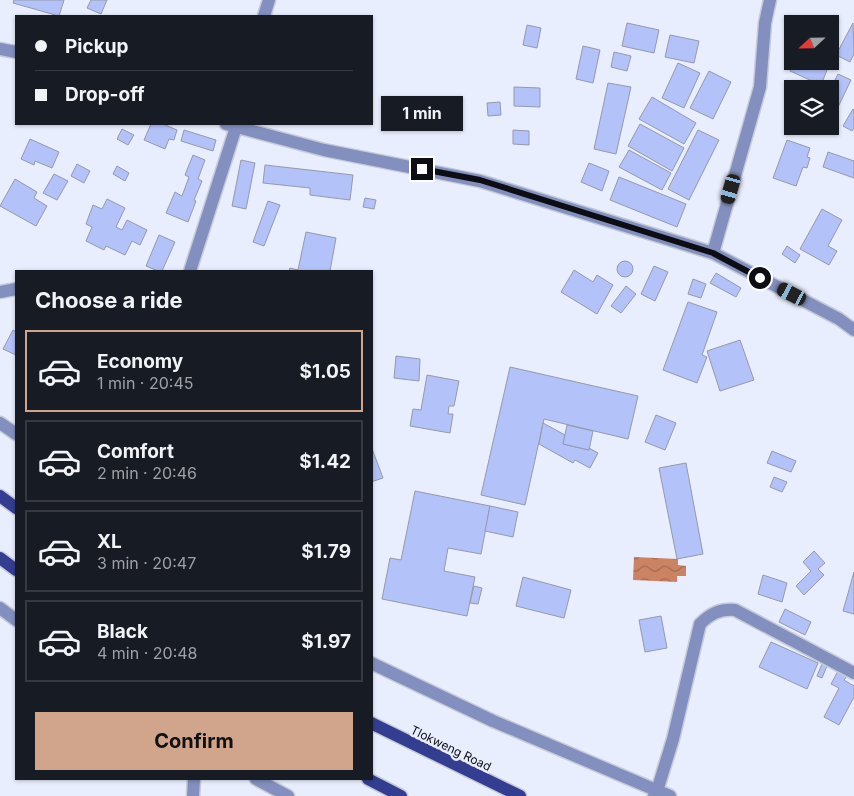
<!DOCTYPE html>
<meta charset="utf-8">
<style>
:root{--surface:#171b24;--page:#242831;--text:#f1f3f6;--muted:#9ea1a6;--line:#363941;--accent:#d0a58b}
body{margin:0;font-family:Inter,sans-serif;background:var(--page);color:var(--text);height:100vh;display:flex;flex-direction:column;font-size:19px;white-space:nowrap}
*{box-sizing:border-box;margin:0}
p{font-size:16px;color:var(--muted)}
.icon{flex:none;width:28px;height:28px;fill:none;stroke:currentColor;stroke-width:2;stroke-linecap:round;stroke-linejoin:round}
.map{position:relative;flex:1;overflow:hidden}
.details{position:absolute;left:15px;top:270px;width:358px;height:510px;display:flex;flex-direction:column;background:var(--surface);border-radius:0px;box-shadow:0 1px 4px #0004}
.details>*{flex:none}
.guide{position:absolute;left:15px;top:15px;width:358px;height:110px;border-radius:0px;box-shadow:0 1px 4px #0004;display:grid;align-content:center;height:110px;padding:0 20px;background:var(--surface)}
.needle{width:32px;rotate:248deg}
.fabs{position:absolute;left:784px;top:15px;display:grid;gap:10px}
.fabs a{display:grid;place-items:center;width:55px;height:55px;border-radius:0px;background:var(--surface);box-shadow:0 1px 4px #0004;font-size:25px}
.end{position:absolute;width:22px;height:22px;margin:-11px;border:6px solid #0c0e14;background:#fff;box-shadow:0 0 0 2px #fff}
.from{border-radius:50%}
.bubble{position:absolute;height:35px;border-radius:0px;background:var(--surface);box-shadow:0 1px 4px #0004;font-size:16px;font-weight:700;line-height:35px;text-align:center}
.car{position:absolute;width:15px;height:30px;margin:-15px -8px;border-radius:6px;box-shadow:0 0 4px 1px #0007;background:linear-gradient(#222 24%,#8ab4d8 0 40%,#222 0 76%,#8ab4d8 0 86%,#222 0)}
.guide b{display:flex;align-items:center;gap:18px;height:48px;font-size:19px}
.guide b+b{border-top:1px solid var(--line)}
.guide i{width:12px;height:12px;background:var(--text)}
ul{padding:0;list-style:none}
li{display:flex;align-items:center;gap:15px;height:82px;margin:0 10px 8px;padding:0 10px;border:2px solid var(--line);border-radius:0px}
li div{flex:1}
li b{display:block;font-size:19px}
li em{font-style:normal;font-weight:700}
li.on{border-color:var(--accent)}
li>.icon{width:45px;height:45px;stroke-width:1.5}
h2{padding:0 20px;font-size:22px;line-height:60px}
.cta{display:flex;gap:10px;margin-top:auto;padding:10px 20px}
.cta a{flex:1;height:58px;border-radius:0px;background:var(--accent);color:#111;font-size:20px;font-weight:700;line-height:58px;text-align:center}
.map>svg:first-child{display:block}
</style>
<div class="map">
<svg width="854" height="796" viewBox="0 0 854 796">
<defs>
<pattern id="water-waves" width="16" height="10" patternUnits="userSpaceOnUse" patternTransform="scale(1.25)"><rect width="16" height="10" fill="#cb8363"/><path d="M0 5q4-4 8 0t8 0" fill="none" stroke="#a36a50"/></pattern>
</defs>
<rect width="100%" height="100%" fill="#e9eefe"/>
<path fill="url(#water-waves)" d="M634 557 678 559V565L686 566V576H677V582L633 580Z"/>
<g fill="#b4c2fa" stroke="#9499ac">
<path d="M14 0H64L59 16 13 3Z"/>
<path d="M91 0H107L101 14 87 8Z"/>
<path d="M627 23 659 30 654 53 622 46Z"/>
<path d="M853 23 854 54 850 62 836 55Z"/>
<path d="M527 25 541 28 537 48 523 45Z"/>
<path d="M670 35 699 41 694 63 665 57Z"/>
<path d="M583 46 600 50 593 83 576 79Z"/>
<path d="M614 52 631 56 627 71 611 67Z"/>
<path d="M795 61H807L827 70 821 85 790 71Z"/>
<path d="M678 63 700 73 684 108 662 98Z"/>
<path d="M709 71 731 82 713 119 690 108Z"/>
<path d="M838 74 851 80 830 124V90Z"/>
<path d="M608 83 631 87 616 154 594 149Z"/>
<path d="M514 87 540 88V107L514 106Z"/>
<path d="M652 97 696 123 684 144 639 119Z"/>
<path d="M500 102 501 115 488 116 487 103Z"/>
<path d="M853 109 854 110V128L852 131 843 126Z"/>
<path d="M151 124H163L177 130 174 140 169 139 165 149 144 140Z"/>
<path d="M640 124 684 148 672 171 628 146Z"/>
<path d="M122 129 134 135 128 145 117 139Z"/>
<path d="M184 130 216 140 213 151 181 141Z"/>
<path d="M513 130 529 131V145L513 144Z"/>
<path d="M698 130 719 140 689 200 668 189Z"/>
<path d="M30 139 59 152 52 168 35 161 34 165 21 159Z"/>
<path d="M787 140 810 148 807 157 810 158 807 168 803 167 796 186 773 178Z"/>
<path d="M629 150 671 173 662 190 619 167Z"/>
<path d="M828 152 854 161V178L823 167Z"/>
<path d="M193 155 205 160 198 179 202 181 194 200 196 201 188 222 166 213 175 192 182 196 189 177 185 175Z"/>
<path d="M241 160 255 163 246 209 232 206Z"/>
<path d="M589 163 609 171 602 191 581 182Z"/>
<path d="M77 164 90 171 84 183 71 176Z"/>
<path d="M265 165 353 175 350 200 310 195V188L263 183Z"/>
<path d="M117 166 129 173 125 181 113 174Z"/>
<path d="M54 174 68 181 57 200 43 193Z"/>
<path d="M619 177 686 204 677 227 610 200Z"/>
<path d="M15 179 37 192 34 198 47 206 36 226 0 206Z"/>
<path d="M365 198 376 200 374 209 363 207Z"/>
<path d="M107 199 125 208 116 227 122 230 127 220 147 230 140 245 132 241 125 255 106 246 104 250 86 241 92 227 86 224 93 205 102 209Z"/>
<path d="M268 201 280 205 264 246 253 242Z"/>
<path d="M822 209 842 220 828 246 837 251 829 265 800 249Z"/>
<path d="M306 232 336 238 330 271H289L290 268 298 270Z"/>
<path d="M159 235 175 242 162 271H158L146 266Z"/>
<path d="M787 246 800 255 795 263 782 254Z"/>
<circle cx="625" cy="269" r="8"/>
<path d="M654 266 668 272 655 301 641 294Z"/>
<path d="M574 270 593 282 597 275 613 285 597 314 561 292Z"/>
<path d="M716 273 741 288 736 297 710 283Z"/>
<path d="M693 279 706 284 701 298 688 294Z"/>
<path d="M626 286 636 294 621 313 611 306Z"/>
<path d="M688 302 717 312 702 355 707 357 697 383 663 370Z"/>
<path d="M13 330 16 332V355L3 349Z"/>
<path d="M740 340 754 380 720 391 707 351Z"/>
<path d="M396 356 420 359 419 381 394 378Z"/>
<path d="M510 367 638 396 628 439 544 419 525 505 481 495Z"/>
<path d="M427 375 459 381 454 406H449L448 414H453L450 433 410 426 413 409 421 410Z"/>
<path d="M656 415 676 423 665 450 645 442Z"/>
<path d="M543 423 565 435 563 444 589 450V448L598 453 590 468 575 460 573 463 539 444Z"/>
<path d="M567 425 593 431 589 450 563 444Z"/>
<path d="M371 446 383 478 371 482Z"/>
<path d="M772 451 796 461 791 472 767 463Z"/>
<path d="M686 463 703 554 677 559 659 468Z"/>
<path d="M774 477 787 482 782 492 770 487Z"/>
<path d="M415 491 490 506 481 554 448 548 444 571 475 577 467 616 382 599 390 558 401 560Z"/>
<path d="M490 506 518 512 513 537 485 531Z"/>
<path d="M814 551 825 563 818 569 824 575 804 595 796 586 811 571 803 562Z"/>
<path d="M854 572V614L843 611Z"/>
<path d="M763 575 787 583 782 602 758 594Z"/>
<path d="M523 577 571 590 564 618 516 606Z"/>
<path d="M474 586 482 588 478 604 470 603Z"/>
<path d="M785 609 811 622 805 635 779 622Z"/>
<path d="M661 616 667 648 645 652 639 620Z"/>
<path d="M771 642 818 663 807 689 759 667Z"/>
<path d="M822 664 827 666 822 678 817 676Z"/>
<path d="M838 671 847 676 844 680 854 686V697L839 725 824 717 839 688 831 684Z"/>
</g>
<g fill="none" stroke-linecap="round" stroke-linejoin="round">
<g stroke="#c6cad9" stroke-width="15">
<g id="street">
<path d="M264 16 269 0"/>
<path d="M0 49 16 52"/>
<path d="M226 124 324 150 480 181 713 253 839 319 854 330"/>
<path d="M713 253 760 87 765 23 770 0"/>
<path d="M190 271 237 124"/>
<path d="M0 292 16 289"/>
<path d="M0 423 16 434"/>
<path d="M0 608 16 620"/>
<path d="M371 663 493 721 670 796"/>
<path d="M256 779 288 796"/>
<path d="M193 796 194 779"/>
<path d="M654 796 657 791 673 739 700 624C711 613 720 609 735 610L854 673"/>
</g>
</g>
<g stroke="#c6cad9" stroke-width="15">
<g id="primary">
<path d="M0 496 16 508"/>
<path d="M0 558 16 570"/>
<path d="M371 723 520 796"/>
<path d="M368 779 401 796"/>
</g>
</g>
<use href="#street" stroke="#8390bf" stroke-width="12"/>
<use href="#primary" stroke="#333e91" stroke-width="12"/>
</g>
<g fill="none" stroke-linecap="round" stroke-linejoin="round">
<path stroke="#0c0e14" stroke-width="6" d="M422 169 480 180 713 253 760 278"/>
</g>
<g text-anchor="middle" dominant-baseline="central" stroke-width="5" stroke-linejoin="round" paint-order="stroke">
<g font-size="12" fill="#0c0e14" stroke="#e9eefe">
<text transform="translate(451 748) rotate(26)">Tlokweng Road</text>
</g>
</g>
</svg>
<div class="fabs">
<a><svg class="needle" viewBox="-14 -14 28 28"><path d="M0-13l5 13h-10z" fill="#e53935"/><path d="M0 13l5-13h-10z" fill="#9ea1a6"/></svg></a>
<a><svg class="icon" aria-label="layers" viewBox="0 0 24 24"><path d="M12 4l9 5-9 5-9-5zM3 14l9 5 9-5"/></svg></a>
</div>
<i class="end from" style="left:760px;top:278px"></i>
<i class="end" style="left:422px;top:169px"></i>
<div class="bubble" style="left:381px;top:96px;width:82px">1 min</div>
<i class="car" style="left:731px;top:189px;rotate:196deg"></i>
<i class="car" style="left:792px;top:294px;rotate:297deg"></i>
<div class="guide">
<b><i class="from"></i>Pickup</b>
<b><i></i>Drop-off</b>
</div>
<section class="details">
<h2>Choose a ride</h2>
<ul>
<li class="on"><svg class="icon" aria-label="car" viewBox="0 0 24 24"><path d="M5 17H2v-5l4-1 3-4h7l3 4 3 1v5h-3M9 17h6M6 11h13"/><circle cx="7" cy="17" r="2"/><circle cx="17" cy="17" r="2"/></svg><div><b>Economy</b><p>1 min · 20:45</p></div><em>$1.05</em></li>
<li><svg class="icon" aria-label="car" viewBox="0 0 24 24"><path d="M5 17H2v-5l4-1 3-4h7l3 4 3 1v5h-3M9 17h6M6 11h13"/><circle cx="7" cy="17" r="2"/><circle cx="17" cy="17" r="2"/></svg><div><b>Comfort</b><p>2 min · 20:46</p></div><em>$1.42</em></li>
<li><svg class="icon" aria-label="car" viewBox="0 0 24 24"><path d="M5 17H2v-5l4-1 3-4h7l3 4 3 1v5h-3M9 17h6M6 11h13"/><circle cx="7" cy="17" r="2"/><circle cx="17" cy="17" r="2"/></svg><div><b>XL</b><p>3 min · 20:47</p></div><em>$1.79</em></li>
<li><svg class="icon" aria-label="car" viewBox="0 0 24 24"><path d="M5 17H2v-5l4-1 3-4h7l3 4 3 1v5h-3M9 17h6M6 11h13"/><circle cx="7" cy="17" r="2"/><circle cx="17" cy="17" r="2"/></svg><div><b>Black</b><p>4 min · 20:48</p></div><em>$1.97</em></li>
</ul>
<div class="cta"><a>Confirm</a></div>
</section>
</div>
